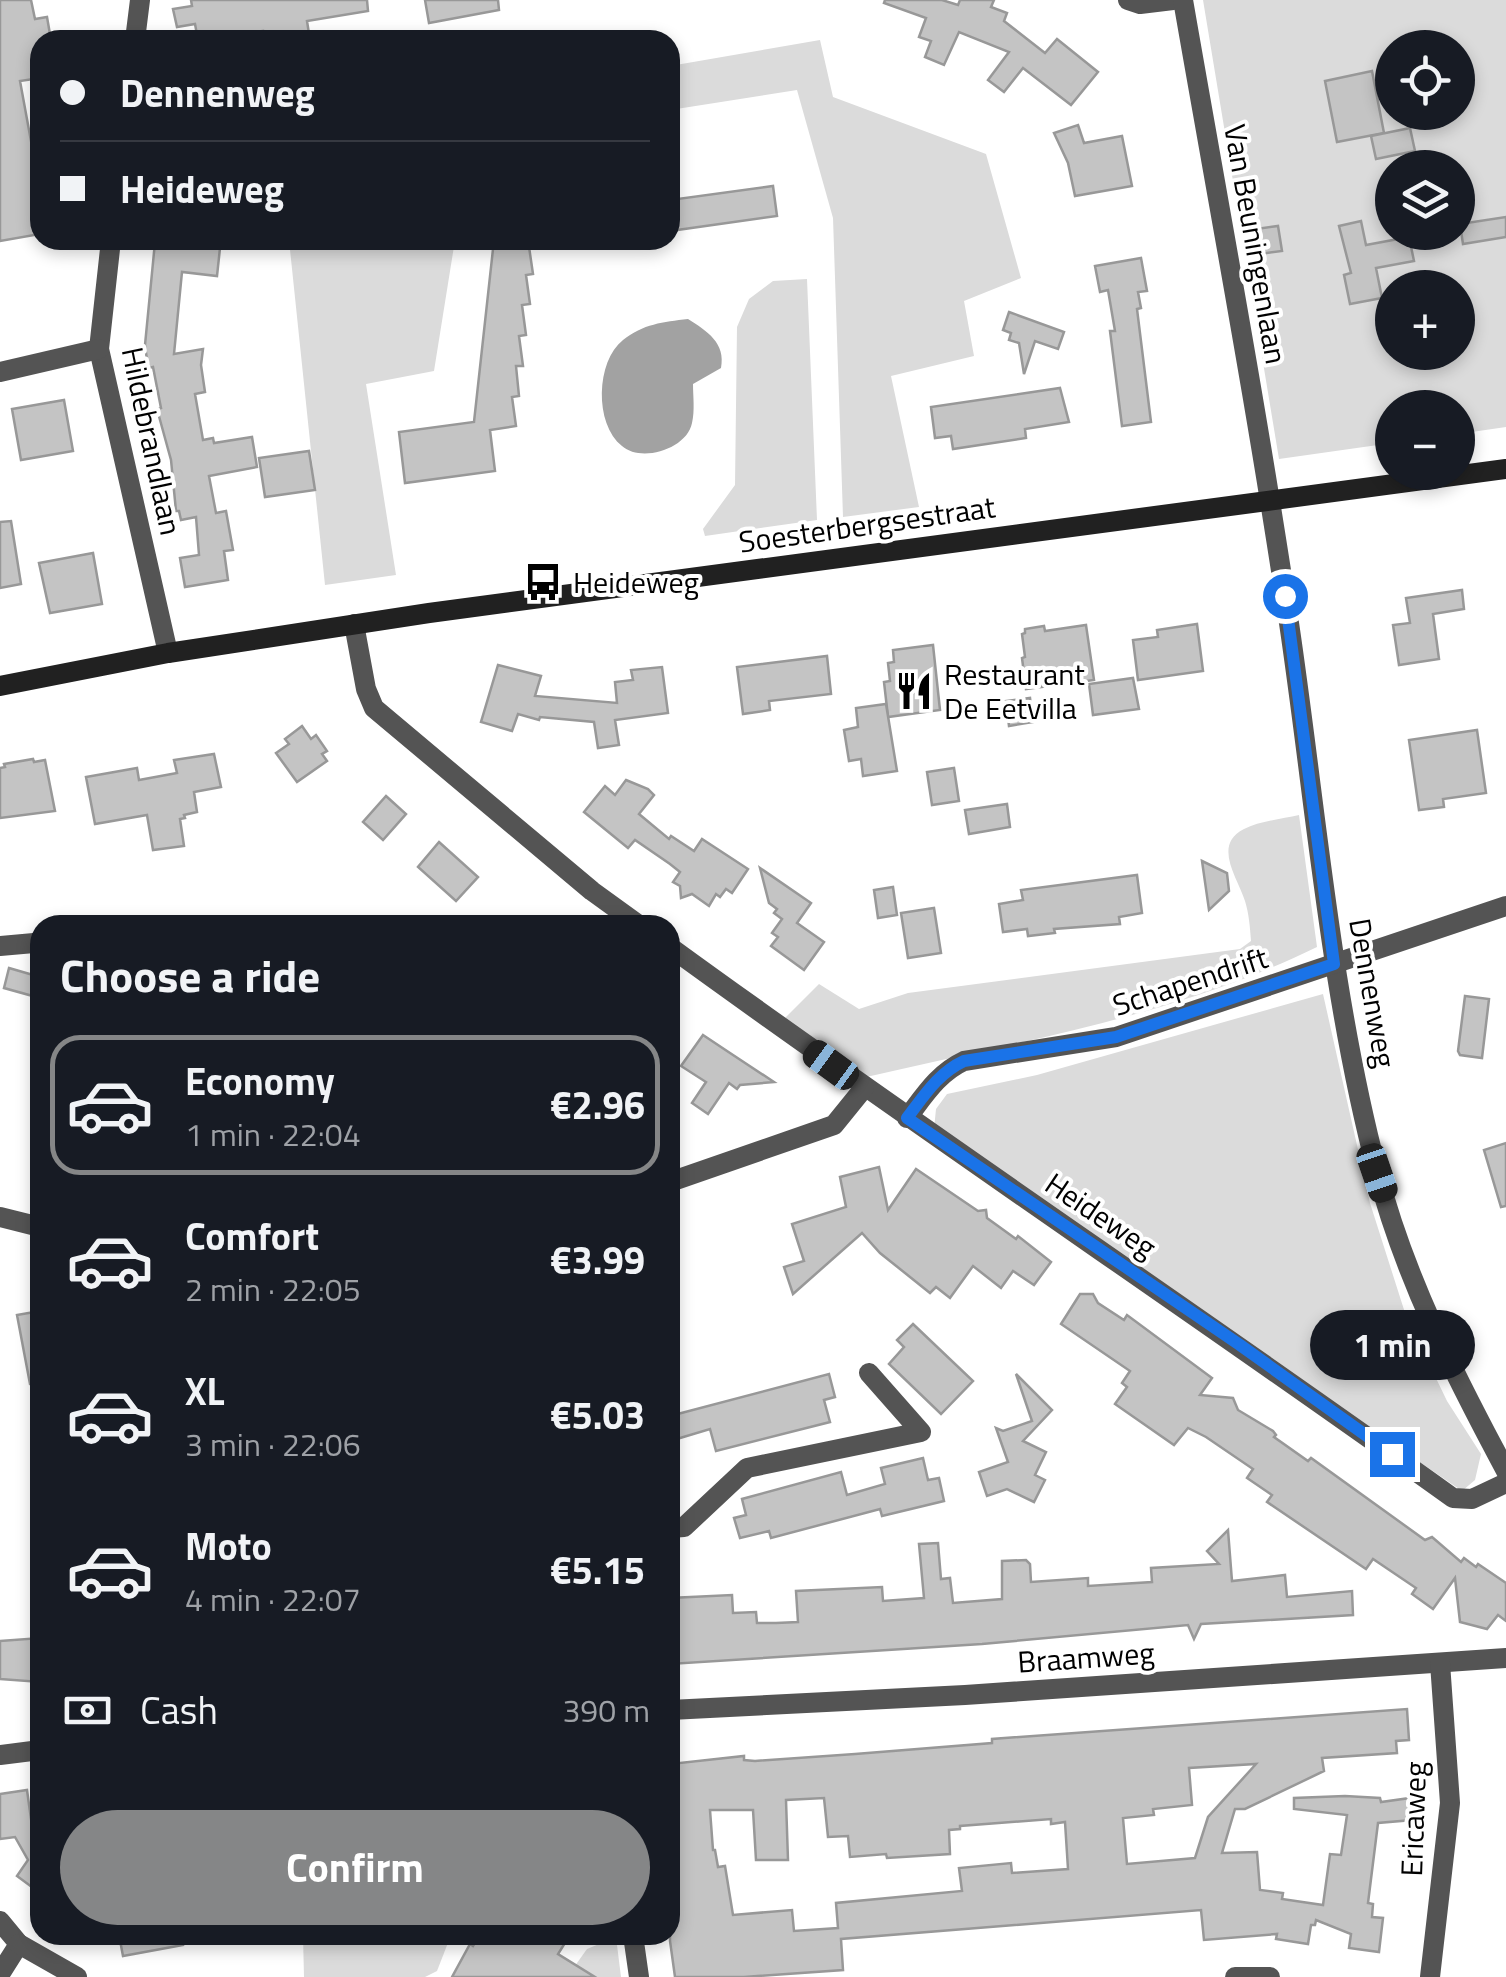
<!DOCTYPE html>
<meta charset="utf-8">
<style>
:root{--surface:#171b24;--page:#20242c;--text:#f1f3f6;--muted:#9ea1a6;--line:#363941;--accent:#858687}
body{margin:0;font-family:"Titillium Web",sans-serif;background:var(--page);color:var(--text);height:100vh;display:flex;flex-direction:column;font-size:38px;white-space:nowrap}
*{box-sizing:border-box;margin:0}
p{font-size:32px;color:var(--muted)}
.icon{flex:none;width:55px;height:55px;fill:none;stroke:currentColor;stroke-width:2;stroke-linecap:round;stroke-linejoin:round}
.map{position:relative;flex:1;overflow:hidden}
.panel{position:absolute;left:30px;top:915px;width:650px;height:1030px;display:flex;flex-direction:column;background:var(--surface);border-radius:30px;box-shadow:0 5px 15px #0003}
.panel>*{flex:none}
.hud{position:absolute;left:30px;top:30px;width:650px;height:220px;border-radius:30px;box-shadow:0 5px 15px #0003;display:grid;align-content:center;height:220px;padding:0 30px;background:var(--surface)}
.fabs{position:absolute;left:1375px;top:30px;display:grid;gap:20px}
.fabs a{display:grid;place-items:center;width:100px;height:100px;border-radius:50%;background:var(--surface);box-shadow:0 5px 15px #0003;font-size:50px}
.end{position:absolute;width:45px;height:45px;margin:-22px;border:12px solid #1a73e8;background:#fff;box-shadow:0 0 0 5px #fff}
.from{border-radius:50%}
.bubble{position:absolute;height:70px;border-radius:35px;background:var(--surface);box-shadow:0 5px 15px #0003;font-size:32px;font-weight:700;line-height:70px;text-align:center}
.car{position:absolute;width:30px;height:60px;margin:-30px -15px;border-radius:12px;box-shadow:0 0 8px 2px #0007;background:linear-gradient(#222 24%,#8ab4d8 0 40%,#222 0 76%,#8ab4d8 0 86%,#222 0)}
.hud b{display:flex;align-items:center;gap:35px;height:95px;font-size:38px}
.hud b+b{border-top:2px solid var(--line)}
.hud i{width:25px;height:25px;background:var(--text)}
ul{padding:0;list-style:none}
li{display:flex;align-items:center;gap:30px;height:140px;margin:0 20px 15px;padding:0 10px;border:5px solid transparent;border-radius:30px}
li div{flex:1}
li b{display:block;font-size:38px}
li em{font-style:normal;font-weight:700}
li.active{border-color:var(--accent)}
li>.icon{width:90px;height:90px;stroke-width:1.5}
h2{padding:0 30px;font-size:45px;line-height:120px}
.pay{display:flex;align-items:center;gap:25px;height:110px;padding:0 30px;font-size:38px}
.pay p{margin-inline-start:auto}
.action{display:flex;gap:20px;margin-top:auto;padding:20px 30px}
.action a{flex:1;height:115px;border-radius:60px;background:var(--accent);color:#fff;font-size:40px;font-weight:700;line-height:115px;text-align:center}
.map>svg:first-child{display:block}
</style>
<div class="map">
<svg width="1506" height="1977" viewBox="0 0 1506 1977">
<rect width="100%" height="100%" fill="#fff"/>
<g fill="#dbdbdb" fill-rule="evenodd">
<path d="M1203 0H1506V427L1458 434V408H1392V443L1279 459ZM1392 48H1458V112H1392ZM1392 168H1458V232H1392ZM1392 288H1458V352H1392Z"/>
<path d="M820 40 833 97 986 154 1021 278 964 301 974 356 891 376 919 507 843 517 833 218 797 90 670 110V66Z"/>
<path d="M289 240H455L434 371 366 384 396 575 325 585Z"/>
<path d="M807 279 817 520 705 536 703 529 735 485 737 327 749 299 773 281Z"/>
<path d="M1299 815 1317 947C1175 1017 1014 1042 862 1078L781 1022 819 984 859 1009 908 993 1240 949 1251 941C1250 927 1249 914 1245 901 1238 878 1212 845 1244 829 1259 821 1282 819 1299 815Z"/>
<path d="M1323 994 1370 1203 1406 1316 1447 1401 1481 1454 1475 1480 1462 1491 934 1129 936 1109 947 1094 1037 1075Z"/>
<path d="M303 1935H451L437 1971 425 1977H304Z"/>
<path d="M616 1937 621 1977H567L587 1949Z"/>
</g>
<path fill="#a2a2a2" d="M688 319C707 331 726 343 721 368L693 384C693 396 695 411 692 423 687 449 641 463 622 446 594 424 596 361 623 340 643 324 663 322 688 319Z"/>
<g fill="#c4c4c4" stroke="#989898" stroke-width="2.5" fill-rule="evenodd">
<path d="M0 0H31L35 19 47 17 51 40H40V78L20 81 40 190V234L0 241Z"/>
<path d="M191 0H367L368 11 307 21 310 40H264L263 31 198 40 195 24 177 27 173 9 192 6Z"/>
<path d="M425 0H498L499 10 429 23Z"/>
<path d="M885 0H942L958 5 960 0H994L991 7 1007 13 1004 21 1045 53 1057 39 1098 72 1071 105 1023 68 1004 92 988 80 1009 52 959 32 944 65 925 57 931 41 919 37 926 18 884 3Z"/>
<path d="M1372 71 1384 133 1337 142 1325 81Z"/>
<path d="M1078 125 1084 143 1122 136 1132 186 1075 196 1068 163 1054 133Z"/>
<path d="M1410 128 1415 151 1376 159 1371 136Z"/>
<path d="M773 186 777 216 670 231V200Z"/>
<path d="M1506 217V237L1463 244 1460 224Z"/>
<path d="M1361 221 1366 245 1409 237 1414 261 1376 268 1382 298 1350 304 1344 275 1351 273 1339 226Z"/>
<path d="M1278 226 1282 251 1259 254 1256 229Z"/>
<path d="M494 240H528L533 274 526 275 530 304 522 305 526 335 519 336 523 366H516L519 396 512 397 516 426 490 430 495 471 405 483 399 432 474 422Z"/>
<path d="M155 242 220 248 217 276 182 272 174 354 203 349 201 365 205 392 195 394 203 440 213 438 214 443 252 437 257 467 209 476 216 513 226 511 233 550 224 551 228 580 185 587 180 558 199 555 196 517 181 520 179 511H176L171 460 157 409 161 408 153 367 148 368 145 345Z"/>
<path d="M1141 258 1147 291 1138 292 1141 308 1137 309 1151 422 1122 426 1110 331H1115L1108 290 1100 292 1095 266Z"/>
<path d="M1009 312 1064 332 1058 349 1035 341 1024 374 1019 343 1009 340 1011 333 1003 330Z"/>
<path d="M1060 388 1069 422 1025 429 1026 438 953 449 951 436 935 438 931 407Z"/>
<path d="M64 400 73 451 21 460 12 409Z"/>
<path d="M309 451 315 490 265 497 259 458Z"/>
<path d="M11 521 21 584 0 588V522Z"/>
<path d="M93 553 102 604 50 613 39 563Z"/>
<path d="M1462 590 1464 609 1433 614 1439 659 1399 665 1393 625 1410 623 1406 598Z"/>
<path d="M1197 624 1203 671 1138 680 1133 640 1158 637 1157 630Z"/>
<path d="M1086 625 1094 680 1026 689 1022 658 1025 657 1022 634 1025 633V629L1044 626 1045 631Z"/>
<path d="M933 645 940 710 888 717 884 682 890 681 888 663 894 662 893 650Z"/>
<path d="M827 656 831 694 769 701 770 710 743 714 737 667Z"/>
<path d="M498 665 541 676 535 696 617 703 615 682 633 680 631 670 662 667 668 713 615 720 619 745 598 748 594 722 540 717 539 720 518 714 512 731 481 722Z"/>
<path d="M1133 678 1139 709 1093 715 1089 684Z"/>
<path d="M1030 698 1033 722 1009 726 1006 701Z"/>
<path d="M886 704 897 771 863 776 861 759 849 761 844 730 858 727 856 708Z"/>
<path d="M302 726 311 739 316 735 327 751 322 754 327 761 297 782 276 753 289 744 285 739Z"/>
<path d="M1477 730 1486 793 1443 799 1444 807 1419 810 1409 740Z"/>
<path d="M214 754 221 787 194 792 197 812 184 815 185 818 180 819 184 846 153 850 147 815 95 824 86 777 137 768 139 780 177 773 174 760Z"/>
<path d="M33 759 34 762 45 760 55 811 0 818V768L5 767 4 764Z"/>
<path d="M954 768 959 801 932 805 927 772Z"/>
<path d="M626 780 648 789 654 795 639 814 669 839 671 836 694 851 702 839 748 869 732 893 726 889 720 897 716 894 709 906 692 894 681 898 680 886 673 882 680 872 670 864 635 840 628 848 584 812 605 786 615 795Z"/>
<path d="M386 796 406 814 383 840 363 822Z"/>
<path d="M1007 804 1010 827 969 834 965 810Z"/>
<path d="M439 842 478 877 456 901 418 867Z"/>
<path d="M1202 861 1227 873 1229 891 1209 910Z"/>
<path d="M760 868 811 903 797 923 824 942 804 970 771 946 778 937 772 933 782 919 774 913 777 909 769 903Z"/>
<path d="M1137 875 1142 913 1119 917 1120 924 1054 929 1055 933 1028 936 1027 929 1003 932 999 904 1023 900 1021 890Z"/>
<path d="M893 887 897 915 878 918 874 890Z"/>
<path d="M934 908 941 953 908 958 901 913Z"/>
<path d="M9 968 40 977V998L4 988Z"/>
<path d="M1465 996 1489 999 1482 1058 1460 1055 1458 1051Z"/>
<path d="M703 1035 727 1051 774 1082 740 1085 737 1089 729 1083 708 1114 692 1103 706 1082 681 1066Z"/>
<path d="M1506 1143V1206L1501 1207 1484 1150Z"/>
<path d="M879 1167 888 1210 916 1169 978 1211 986 1210 987 1218 1016 1239 1018 1236 1051 1262 1034 1285 1013 1271 1001 1288 973 1266 950 1298 936 1287 930 1293 880 1253 862 1233 793 1294 784 1267 804 1261 792 1224 846 1207 840 1177Z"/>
<path d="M1080 1294H1093L1098 1303 1124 1320 1127 1315 1212 1378 1200 1395 1233 1398 1238 1410 1273 1431 1276 1435 1274 1437 1308 1461 1311 1458 1425 1540 1432 1537 1461 1562 1464 1558 1476 1567 1478 1564 1506 1583V1621L1498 1615 1487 1629 1460 1622 1455 1578 1433 1609 1412 1594 1416 1588 1373 1559 1366 1569 1267 1502 1272 1495 1247 1478 1253 1469 1206 1437 1188 1428 1174 1445 1115 1404 1127 1387 1122 1383 1130 1371 1061 1324Z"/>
<path d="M40 1311V1383L30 1384 17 1315Z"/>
<path d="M913 1324 973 1381 941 1414 889 1364 904 1347 897 1340Z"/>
<path d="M829 1374 835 1397 824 1400 830 1422 716 1451 710 1429 670 1441V1416Z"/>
<path d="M1016 1374 1052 1410 1023 1441 1046 1452 1035 1475 1045 1480 1034 1502 1007 1489 987 1496 979 1472 1008 1462 996 1428 1003 1431 1032 1421Z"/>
<path d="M923 1458 928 1480 939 1478 944 1501 882 1516 880 1509 771 1538 769 1531 740 1538 734 1518 746 1515 742 1499 841 1472 847 1495 885 1484 881 1468Z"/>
<path d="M1228 1530 1232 1581 1285 1575 1287 1597 1352 1591 1353 1615 1201 1624 1194 1639 1188 1625 982 1644 670 1664V1598L732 1595 733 1613 756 1612 757 1623H776L798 1622 796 1591 882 1587 883 1601 924 1598 919 1544 938 1543 941 1579 950 1578 953 1603 1002 1599V1561L1026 1560 1030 1564 1031 1582 1088 1578V1586L1152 1582 1151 1568 1219 1564 1207 1551Z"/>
<path d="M40 1638V1682L0 1679V1641Z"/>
<path d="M1407 1709 1409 1740 1396 1741 1397 1753 1322 1758 1324 1771 1245 1809H1235L1222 1853 1257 1852 1260 1890 1283 1893 1282 1899 1323 1905 1330 1854 1341 1855 1347 1815 1294 1809V1798L1345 1796 1380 1798 1381 1802 1410 1798 1412 1820 1378 1823 1368 1903 1373 1904 1372 1917 1383 1918 1379 1952 1349 1948 1351 1934 1316 1920 1315 1925H1311L1308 1944 1276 1939 1277 1934 1204 1940 1201 1910 841 1939 843 1970 744 1977H675L670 1941V1764L744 1756V1760L755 1761 855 1754 992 1743V1739ZM1256 1764 1208 1817 1195 1858 1127 1864 1123 1818 1154 1815 1153 1809 1192 1805 1189 1768ZM824 1798 828 1837 848 1836 850 1857 886 1854 887 1858 950 1854 949 1830 960 1829V1826L1051 1819V1824L1065 1822 1068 1869 1012 1873 1011 1863 959 1868 962 1891 836 1903 838 1928 794 1931 792 1910 733 1915 725 1866 718 1867 715 1850H713L710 1810H753L756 1860H788L786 1800Z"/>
<path d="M27 1790 32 1826 40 1825V1893L17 1876 28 1860 15 1837 0 1839V1794Z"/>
<path d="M119 1935H182L183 1945 123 1956Z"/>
<path d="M480 1935H570L558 1954 595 1977H452L470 1944 473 1946Z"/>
</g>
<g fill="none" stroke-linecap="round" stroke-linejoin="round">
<g stroke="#545454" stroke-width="20">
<path d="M1128 0 1140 4 1173 0"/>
<path d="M1183 0C1219 207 1258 415 1289 623 1316 806 1330 992 1377 1171 1404 1276 1455 1376 1506 1471"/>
<path d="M135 40 140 0"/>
<path d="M111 240 99 349 168 653"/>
<path d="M0 372 99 349"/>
<path d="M354 624 366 689 374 708 592 891 639 925"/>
<path d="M0 946 34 943"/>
<path d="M670 947C928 1135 1194 1312 1453 1498L1472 1499 1506 1483"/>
<path d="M907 1118C924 1096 938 1073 964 1061L1116 1037 1506 906"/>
<path d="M670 1182 834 1125 864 1088"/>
<path d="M0 1217 40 1227"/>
<path d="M670 1528 684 1527 747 1468 921 1432 869 1373"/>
<path d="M670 1710 965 1695 1506 1658"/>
<path d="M0 1755 40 1750"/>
<path d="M0 1921 19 1944 0 1974"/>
<path d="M633 1935 639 1977"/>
<path d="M19 1944 77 1977"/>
<path d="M1235 1977H1270"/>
<path d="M1430 1977 1450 1803 1440 1663"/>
</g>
<path stroke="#212121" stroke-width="20" d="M0 686 168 653 429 613 1506 469"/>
</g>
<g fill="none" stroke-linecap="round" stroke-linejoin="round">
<path stroke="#1a73e8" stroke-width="12" d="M1285 596 1334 964 1116 1037 964 1061C938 1073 924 1096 907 1118L1240 1345 1392 1454"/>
</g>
<defs>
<g id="bus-bare" transform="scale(3)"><path d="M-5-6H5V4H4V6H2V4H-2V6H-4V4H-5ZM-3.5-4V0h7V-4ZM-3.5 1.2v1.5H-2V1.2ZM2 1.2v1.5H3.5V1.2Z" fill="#000" stroke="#fff" stroke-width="2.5" paint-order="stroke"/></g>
<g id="restaurant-bare" transform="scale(3)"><path d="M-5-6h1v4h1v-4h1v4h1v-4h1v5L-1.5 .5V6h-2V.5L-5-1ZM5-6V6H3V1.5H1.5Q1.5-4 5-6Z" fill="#000" stroke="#fff" stroke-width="2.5" paint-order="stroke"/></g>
</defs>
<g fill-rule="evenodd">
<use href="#bus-bare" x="543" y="582"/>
<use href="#restaurant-bare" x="914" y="691"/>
</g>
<g text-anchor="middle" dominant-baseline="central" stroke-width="8" stroke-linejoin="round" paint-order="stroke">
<g font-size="30" fill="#000" stroke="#fff">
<text transform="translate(1256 244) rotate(80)">Van Beuningenlaan</text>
<text transform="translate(152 441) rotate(78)">Hildebrandlaan</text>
<text transform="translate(867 524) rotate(-8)">Soesterbergsestraat</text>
<text transform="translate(1190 981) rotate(-18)">Schapendrift</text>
<text transform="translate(1373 993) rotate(80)">Dennenweg</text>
<text transform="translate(1101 1215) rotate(34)">Heideweg</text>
<text transform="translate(1086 1657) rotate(-4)">Braamweg</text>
<text transform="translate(1413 1819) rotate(-88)">Ericaweg</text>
</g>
<g font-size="30" fill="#000" stroke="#fff" text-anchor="start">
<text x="573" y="582">Heideweg</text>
<text x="944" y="674">Restaurant<tspan x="944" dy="34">De Eetvilla</tspan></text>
</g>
</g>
</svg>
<div class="fabs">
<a><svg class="icon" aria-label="locate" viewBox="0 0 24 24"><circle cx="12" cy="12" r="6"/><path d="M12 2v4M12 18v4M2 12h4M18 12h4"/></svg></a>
<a><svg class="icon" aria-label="layers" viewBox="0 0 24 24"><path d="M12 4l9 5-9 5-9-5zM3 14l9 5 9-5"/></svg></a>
<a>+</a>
<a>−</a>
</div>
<i class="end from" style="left:1285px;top:596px"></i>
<i class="end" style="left:1392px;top:1454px"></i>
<div class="bubble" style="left:1310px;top:1310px;width:165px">1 min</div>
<i class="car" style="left:831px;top:1065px;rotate:306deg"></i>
<i class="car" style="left:1377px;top:1173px;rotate:161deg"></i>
<div class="hud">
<b><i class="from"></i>Dennenweg</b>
<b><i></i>Heideweg</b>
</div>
<section class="panel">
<h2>Choose a ride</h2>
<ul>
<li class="active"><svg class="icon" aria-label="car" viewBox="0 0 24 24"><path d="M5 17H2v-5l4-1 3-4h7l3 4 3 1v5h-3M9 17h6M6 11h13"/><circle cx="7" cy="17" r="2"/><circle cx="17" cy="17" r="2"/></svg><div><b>Economy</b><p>1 min · 22:04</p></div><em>€2.96</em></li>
<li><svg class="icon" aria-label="car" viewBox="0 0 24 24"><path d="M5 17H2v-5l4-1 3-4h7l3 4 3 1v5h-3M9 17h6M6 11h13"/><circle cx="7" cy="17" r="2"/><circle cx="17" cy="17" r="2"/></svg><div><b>Comfort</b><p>2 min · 22:05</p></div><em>€3.99</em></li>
<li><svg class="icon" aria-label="car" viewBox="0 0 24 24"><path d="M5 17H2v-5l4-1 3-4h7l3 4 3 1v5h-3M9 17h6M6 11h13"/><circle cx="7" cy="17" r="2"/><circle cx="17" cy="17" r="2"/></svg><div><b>XL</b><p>3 min · 22:06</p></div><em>€5.03</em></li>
<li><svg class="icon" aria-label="car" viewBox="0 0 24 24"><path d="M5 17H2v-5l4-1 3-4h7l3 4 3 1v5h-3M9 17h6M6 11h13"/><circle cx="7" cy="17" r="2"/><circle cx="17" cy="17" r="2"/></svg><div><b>Moto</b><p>4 min · 22:07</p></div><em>€5.15</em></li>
</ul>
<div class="pay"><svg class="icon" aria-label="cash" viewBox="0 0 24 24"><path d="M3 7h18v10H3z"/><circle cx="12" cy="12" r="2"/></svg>Cash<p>390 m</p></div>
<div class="action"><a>Confirm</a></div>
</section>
</div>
